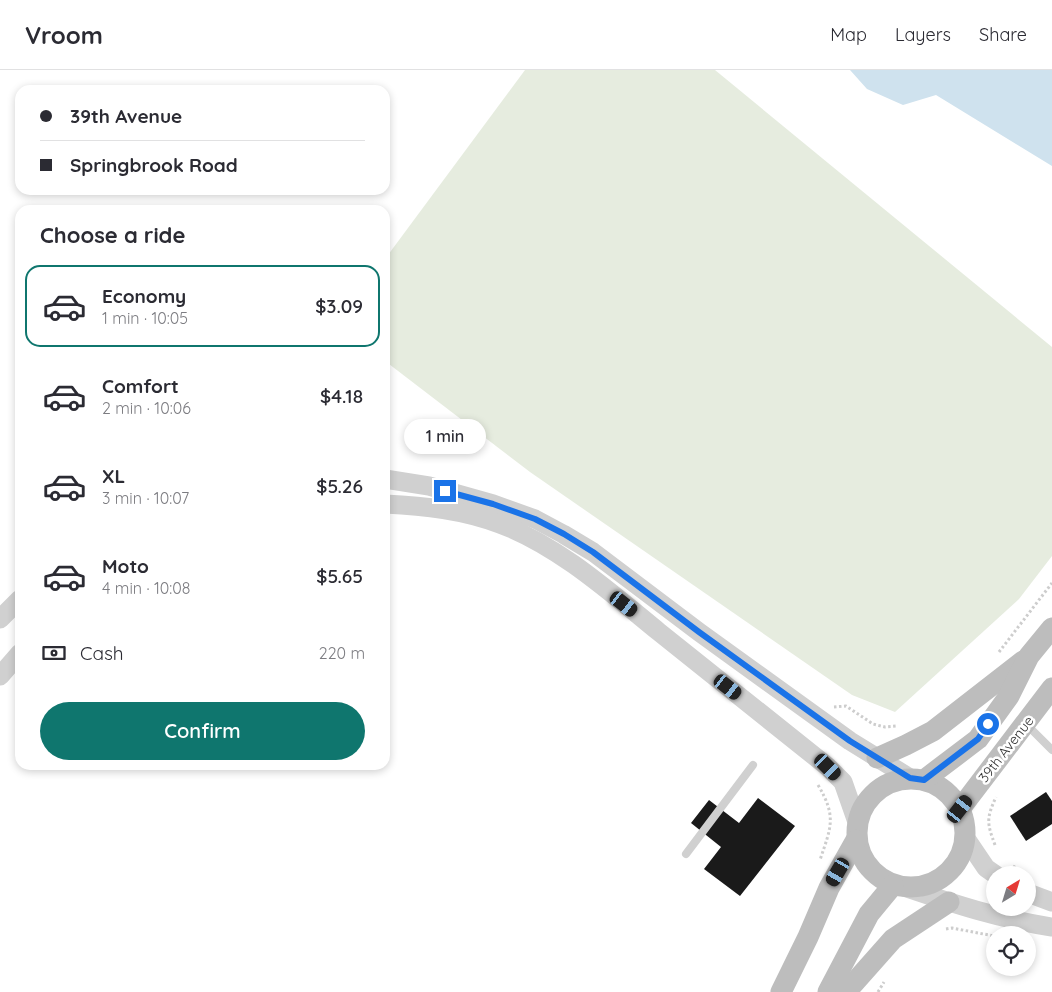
<!DOCTYPE html>
<meta charset="utf-8">
<style>
:root{--surface:#fff;--page:#f7f7f7;--text:#2b2b33;--muted:#7c7c81;--line:#e1e1e2;--accent:#0f766e}
body{margin:0;font-family:Quicksand,sans-serif;background:var(--page);color:var(--text);height:100vh;display:flex;flex-direction:column;font-size:19px;white-space:nowrap}
*{box-sizing:border-box;margin:0}
p{font-size:16px;color:var(--muted)}
.icon{flex:none;width:28px;height:28px;fill:none;stroke:currentColor;stroke-width:2;stroke-linecap:round;stroke-linejoin:round}
.map{position:relative;flex:1;overflow:hidden}
.sheet{position:absolute;left:15px;top:135px;width:375px;height:565px;display:flex;flex-direction:column;background:var(--surface);border-radius:15px;box-shadow:0 2px 8px #0003}
.sheet>*{flex:none}
.guide{position:absolute;left:15px;top:15px;width:375px;height:110px;border-radius:15px;box-shadow:0 2px 8px #0003;display:grid;align-content:center;height:110px;padding:0 25px;background:var(--surface)}
.needle{width:32px;rotate:38deg}
.controls{position:absolute;left:986px;top:796px;display:grid;gap:10px}
.controls a{display:grid;place-items:center;width:50px;height:50px;border-radius:50%;background:var(--surface);box-shadow:0 2px 8px #0003;font-size:25px}
.end{position:absolute;width:22px;height:22px;margin:-11px;border:6px solid #1a73e8;background:#fff;box-shadow:0 0 0 2px #fff}
.from{border-radius:50%}
.bubble{position:absolute;height:35px;border-radius:18px;background:var(--surface);box-shadow:0 2px 8px #0003;font-size:16px;font-weight:600;line-height:35px;text-align:center}
.car{position:absolute;width:15px;height:30px;margin:-15px -8px;border-radius:6px;box-shadow:0 0 4px 1px #0007;background:linear-gradient(#222 24%,#8ab4d8 0 40%,#222 0 76%,#8ab4d8 0 86%,#222 0)}
.guide b{display:flex;align-items:center;gap:18px;height:48px;font-size:19px}
.guide b+b{border-top:1px solid var(--line)}
.guide i{width:12px;height:12px;background:var(--text)}
ul{padding:0;list-style:none}
li{display:flex;align-items:center;gap:15px;height:82px;margin:0 10px 8px;padding:0 15px;border:2px solid transparent;border-radius:15px}
li div{flex:1}
li b{display:block;font-size:19px}
li em{font-style:normal;font-weight:600}
li.selected{border-color:var(--accent)}
li>.icon{width:45px;height:45px;stroke-width:1.5}
h2{padding:0 25px;font-size:22px;line-height:60px}
.pay{display:flex;align-items:center;gap:12px;height:55px;padding:0 25px;font-size:19px}
.pay p{margin-inline-start:auto}
.action{display:flex;gap:10px;margin-top:auto;padding:10px 25px}
.action a{flex:1;height:58px;border-radius:30px;background:var(--accent);color:#fff;font-size:20px;font-weight:600;line-height:58px;text-align:center}
header{display:flex;align-items:center;gap:30px;box-sizing:border-box;height:70px;padding:0 25px;background:var(--surface);border-bottom:1px solid var(--line)}
header strong{font-size:24px}
nav{display:flex;gap:28px;margin-inline-start:auto;font-size:18px}
.map>svg:first-child{display:block}
</style>
<header>
<strong>Vroom</strong>
<nav><a>Map</a><a>Layers</a><a>Share</a></nav>
</header>
<div class="map">
<svg width="1052" height="922" viewBox="0 0 1052 922">
<rect width="100%" height="100%" fill="#fff"/>
<path fill="#e6ecdf" d="M525 0H715L1052 277V486L1019 529 895 642 852 625 530 402 385 291V189Z"/>
<path fill="#cfe2ee" d="M850 0H1052V96L936 25 903 35 867 19Z"/>
<g fill="#1a1a1a">
<path d="M1046 722 1052 731V754L1026 771 1010 746Z"/>
<path d="M758 728 795 756 740 826 704 799 721 777 691 753 709 730 739 753Z"/>
</g>
<g fill="none" stroke-linecap="round" stroke-linejoin="round">
<g stroke="#cdcdcd" stroke-width="3" stroke-dasharray="2.5 2.5" stroke-linecap="butt">
<path d="M999 582 1052 513"/>
<path d="M834 637 846 636 873 654 885 657 897 656"/>
<path d="M818 715C837 747 831 757 820 790"/>
<path d="M995 775C987 753 986 749 996 727"/>
<path d="M1013 796 1027 805"/>
<path d="M946 859 952 858 994 866"/>
<path d="M878 922 884 912"/>
</g>
<g stroke="#d0d0d0" stroke-width="8">
<path d="M1027 655 1052 680"/>
<path d="M686 784 753 695"/>
</g>
<g stroke="#d0d0d0" stroke-width="19">
<path d="M385 409 429 416 493 434 535 449 563 464 593 482 699 562 850 671 910 708"/>
<path d="M385 434C425 436 463 440 500 454 559 476 611 523 659 562 716 607 772 652 828 697L843 712 857 752"/>
<path d="M0 549 20 529"/>
<path d="M0 606 20 583"/>
<path d="M965 767 986 798 996 805"/>
<path d="M904 817C954 834 1000 849 1052 857"/>
<path d="M1028 823 1052 832"/>
</g>
<g stroke="#bdbdbd" stroke-width="21">
<path d="M877 688 906 675 933 661 1023 591"/>
<circle cx="911" cy="763" r="54"/>
<path d="M924 710 978 669 1009 626 1029 586 1052 558"/>
<path d="M960 739 1052 618"/>
<path d="M781 922 808 867 829 818 856 770"/>
<path d="M828 922 869 844 893 815"/>
<path d="M846 922 893 869 949 832"/>
</g>
</g>
<g fill="none" stroke-linecap="round" stroke-linejoin="round">
<path stroke="#1a73e8" stroke-width="6" d="M445 421 493 434 535 449 564 464 593 482 699 562 850 671 910 708 924 710 978 669 988 654"/>
</g>
<g text-anchor="middle" dominant-baseline="central" stroke-width="5" stroke-linejoin="round" paint-order="stroke">
<g font-size="14" fill="#333" stroke="#fff">
<text transform="translate(1006 679) rotate(-52)">39th Avenue</text>
</g>
</g>
</svg>
<div class="controls">
<a><svg class="needle" viewBox="-14 -14 28 28"><path d="M0-13l5 13h-10z" fill="#e53935"/><path d="M0 13l5-13h-10z" fill="#7c7c81"/></svg></a>
<a><svg class="icon" aria-label="locate" viewBox="0 0 24 24"><circle cx="12" cy="12" r="6"/><path d="M12 2v4M12 18v4M2 12h4M18 12h4"/></svg></a>
</div>
<i class="end from" style="left:988px;top:654px"></i>
<i class="end" style="left:445px;top:421px"></i>
<div class="bubble" style="left:404px;top:349px;width:82px">1 min</div>
<i class="car" style="left:624px;top:534px;rotate:128deg"></i>
<i class="car" style="left:728px;top:617px;rotate:128deg"></i>
<i class="car" style="left:828px;top:697px;rotate:135deg"></i>
<i class="car" style="left:960px;top:739px;rotate:38deg"></i>
<i class="car" style="left:838px;top:802px;rotate:210deg"></i>
<div class="guide">
<b><i class="from"></i>39th Avenue</b>
<b><i></i>Springbrook Road</b>
</div>
<section class="sheet">
<h2>Choose a ride</h2>
<ul>
<li class="selected"><svg class="icon" aria-label="car" viewBox="0 0 24 24"><path d="M5 17H2v-5l4-1 3-4h7l3 4 3 1v5h-3M9 17h6M6 11h13"/><circle cx="7" cy="17" r="2"/><circle cx="17" cy="17" r="2"/></svg><div><b>Economy</b><p>1 min · 10:05</p></div><em>$3.09</em></li>
<li><svg class="icon" aria-label="car" viewBox="0 0 24 24"><path d="M5 17H2v-5l4-1 3-4h7l3 4 3 1v5h-3M9 17h6M6 11h13"/><circle cx="7" cy="17" r="2"/><circle cx="17" cy="17" r="2"/></svg><div><b>Comfort</b><p>2 min · 10:06</p></div><em>$4.18</em></li>
<li><svg class="icon" aria-label="car" viewBox="0 0 24 24"><path d="M5 17H2v-5l4-1 3-4h7l3 4 3 1v5h-3M9 17h6M6 11h13"/><circle cx="7" cy="17" r="2"/><circle cx="17" cy="17" r="2"/></svg><div><b>XL</b><p>3 min · 10:07</p></div><em>$5.26</em></li>
<li><svg class="icon" aria-label="car" viewBox="0 0 24 24"><path d="M5 17H2v-5l4-1 3-4h7l3 4 3 1v5h-3M9 17h6M6 11h13"/><circle cx="7" cy="17" r="2"/><circle cx="17" cy="17" r="2"/></svg><div><b>Moto</b><p>4 min · 10:08</p></div><em>$5.65</em></li>
</ul>
<div class="pay"><svg class="icon" aria-label="cash" viewBox="0 0 24 24"><path d="M3 7h18v10H3z"/><circle cx="12" cy="12" r="2"/></svg>Cash<p>220 m</p></div>
<div class="action"><a>Confirm</a></div>
</section>
</div>
